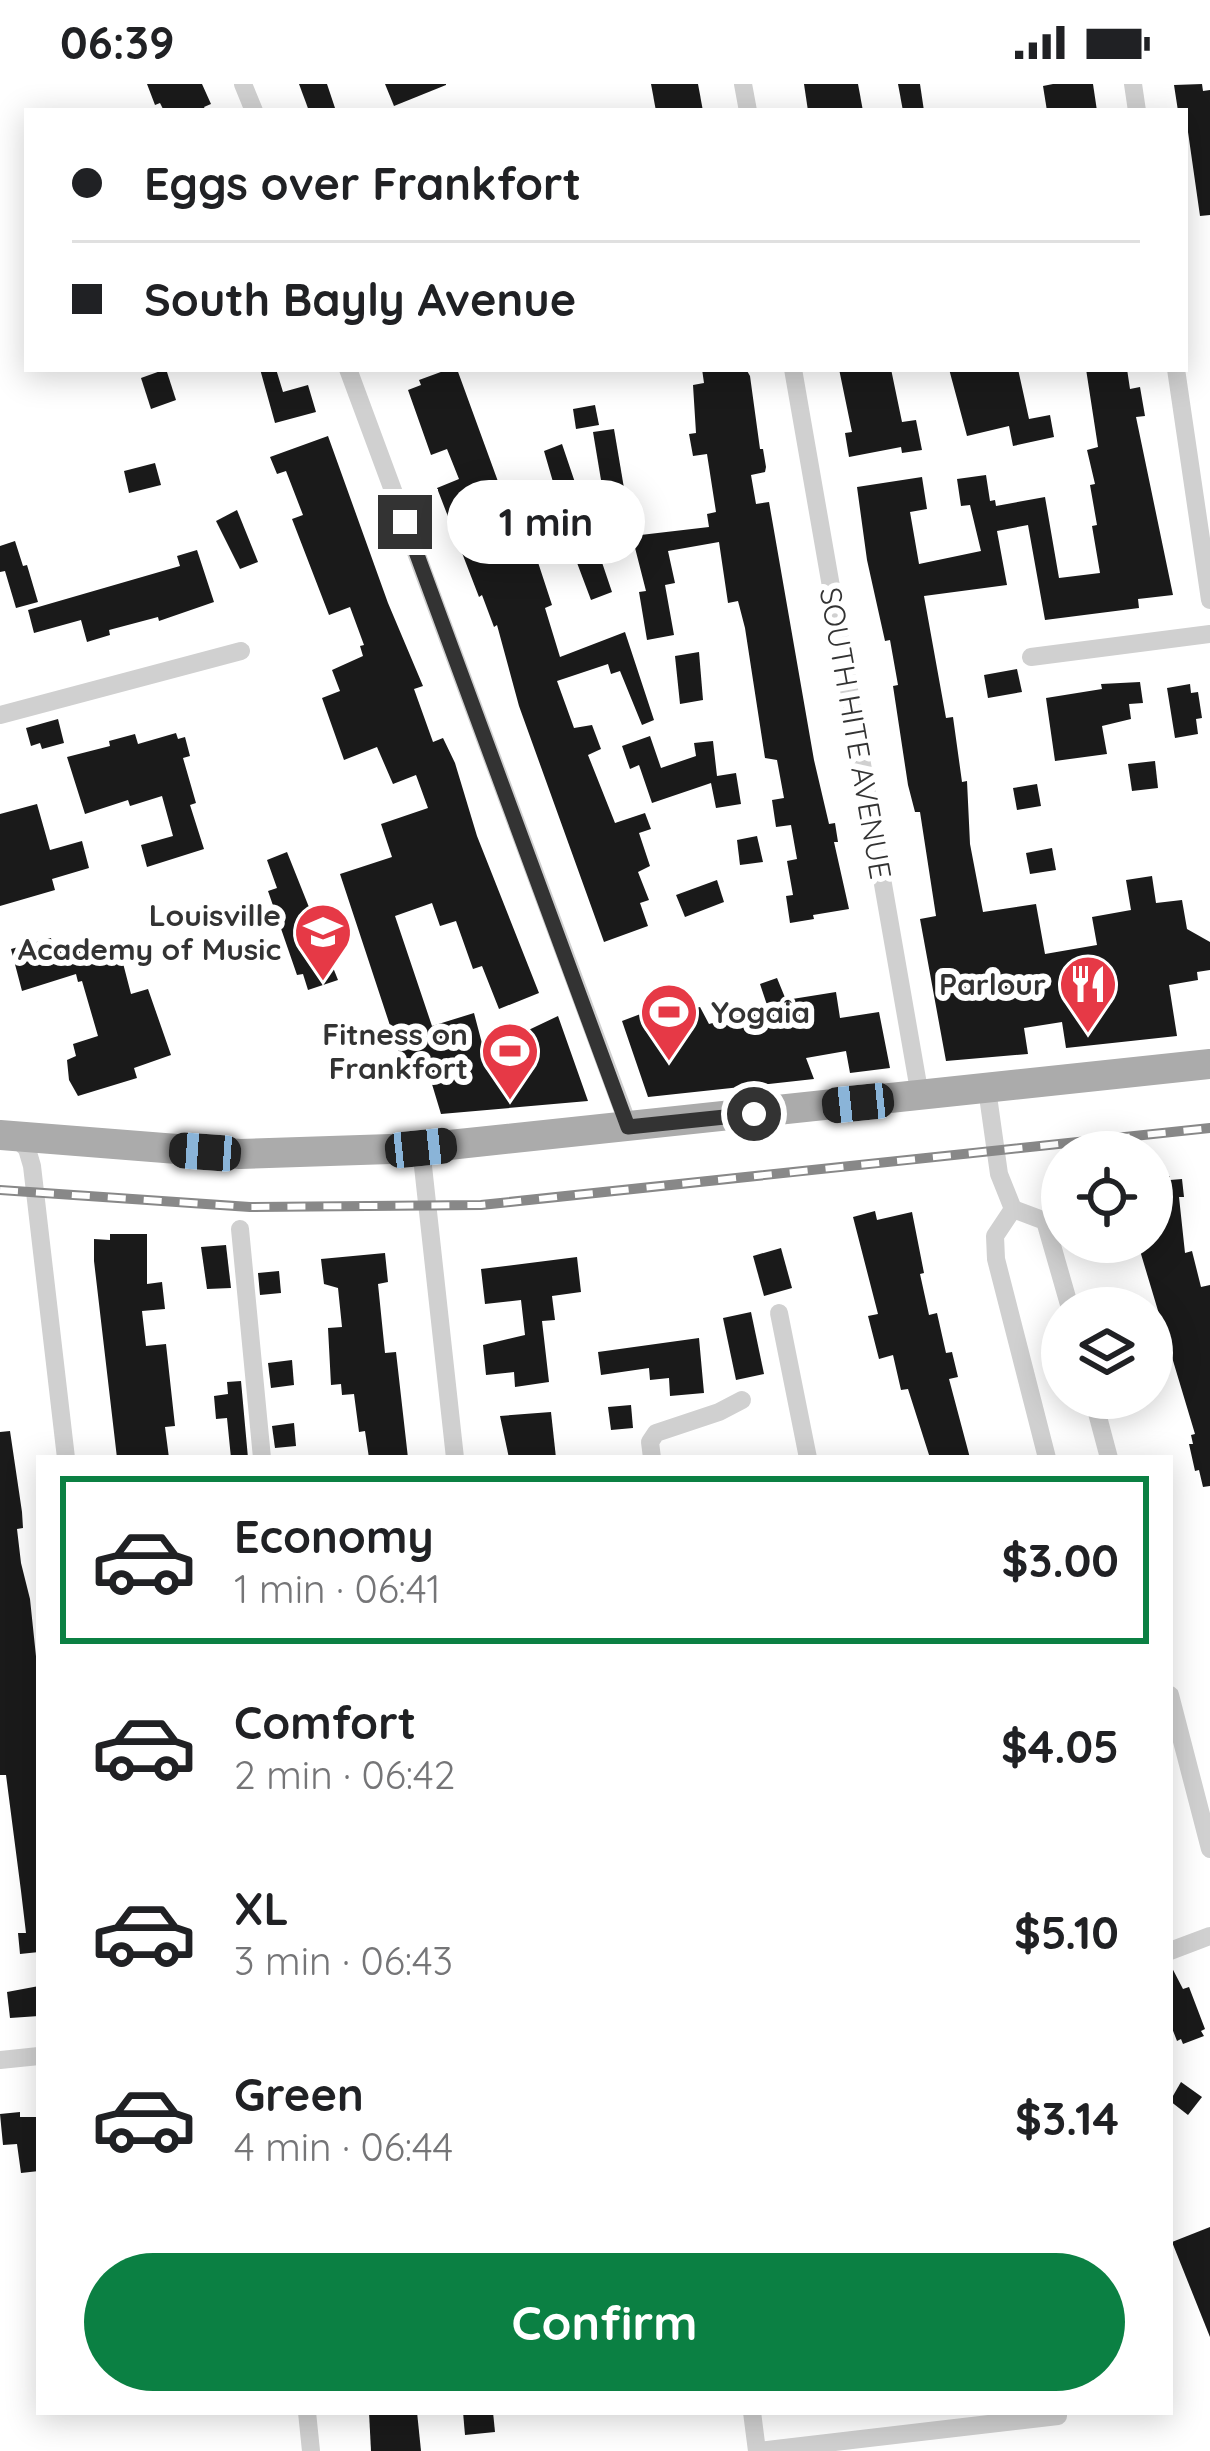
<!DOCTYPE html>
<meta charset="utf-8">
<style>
:root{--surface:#fff;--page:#f6f6f6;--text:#202124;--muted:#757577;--line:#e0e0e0;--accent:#0b8043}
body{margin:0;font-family:Quicksand,sans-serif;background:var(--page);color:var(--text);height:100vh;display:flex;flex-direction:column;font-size:45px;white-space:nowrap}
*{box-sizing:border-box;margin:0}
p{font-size:39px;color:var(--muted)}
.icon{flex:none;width:66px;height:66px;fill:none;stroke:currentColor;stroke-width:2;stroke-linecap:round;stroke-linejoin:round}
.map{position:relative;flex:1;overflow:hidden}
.sheet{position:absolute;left:36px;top:1371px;width:1137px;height:960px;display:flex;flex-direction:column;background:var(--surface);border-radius:0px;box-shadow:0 6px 30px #0003}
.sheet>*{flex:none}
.hud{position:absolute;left:24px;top:24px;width:1164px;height:264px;border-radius:0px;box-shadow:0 6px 30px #0003;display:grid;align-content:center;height:264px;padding:0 48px;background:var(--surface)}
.fabs{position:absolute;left:1041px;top:1047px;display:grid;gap:24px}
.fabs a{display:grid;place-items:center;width:132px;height:132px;border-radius:50%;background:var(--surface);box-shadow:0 6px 30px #0003;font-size:60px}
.end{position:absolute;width:54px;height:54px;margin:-27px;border:15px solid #333;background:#fff;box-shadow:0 0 0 6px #fff}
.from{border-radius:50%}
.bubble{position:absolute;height:84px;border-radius:42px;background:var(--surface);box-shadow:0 6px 30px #0003;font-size:39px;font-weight:700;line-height:84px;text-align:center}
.car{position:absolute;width:36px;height:72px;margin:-36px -18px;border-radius:15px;box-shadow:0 0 9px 3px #0007;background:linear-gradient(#222 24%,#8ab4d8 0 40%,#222 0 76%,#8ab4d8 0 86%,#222 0)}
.hud b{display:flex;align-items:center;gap:42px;height:114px;font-size:45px}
.hud b+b{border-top:3px solid var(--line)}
.hud i{width:30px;height:30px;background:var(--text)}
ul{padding:21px 0 0;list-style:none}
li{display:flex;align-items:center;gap:36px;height:168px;margin:0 24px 18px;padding:0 24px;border:6px solid transparent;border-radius:0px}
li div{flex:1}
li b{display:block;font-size:45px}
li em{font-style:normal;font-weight:700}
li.active{border-color:var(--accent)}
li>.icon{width:108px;height:108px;stroke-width:1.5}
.primary-button{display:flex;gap:24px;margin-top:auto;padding:24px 48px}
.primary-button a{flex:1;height:138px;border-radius:72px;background:var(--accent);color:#fff;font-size:48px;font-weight:700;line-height:138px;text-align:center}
.status{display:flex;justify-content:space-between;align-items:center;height:84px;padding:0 60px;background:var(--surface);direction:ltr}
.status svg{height:33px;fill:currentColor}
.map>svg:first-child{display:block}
</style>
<div class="status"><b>06:39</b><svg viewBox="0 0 49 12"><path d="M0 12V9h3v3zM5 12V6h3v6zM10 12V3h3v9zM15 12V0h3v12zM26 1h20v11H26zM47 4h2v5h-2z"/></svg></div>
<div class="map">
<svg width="1210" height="2367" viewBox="0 0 1210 2367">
<rect width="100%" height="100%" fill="#fff"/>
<g fill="#1a1a1a">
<path d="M147 0H202L211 20 204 23 206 27H164L160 19 155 21Z"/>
<path d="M299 0H327L336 27H309Z"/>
<path d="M385 0H446V1L394 22Z"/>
<path d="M651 0H698L703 27H656Z"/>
<path d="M804 0H858L863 27H808Z"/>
<path d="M898 0H920L924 27H903Z"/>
<path d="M1053 0H1093L1097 27H1047L1043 2Z"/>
<path d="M1202 0 1203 7 1210 6V131L1200 132 1185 27H1178L1174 1Z"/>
<path d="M166 285 176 316 151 325 141 294Z"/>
<path d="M260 285H276L283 308 308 301 316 328 275 339Z"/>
<path d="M449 285H457L523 466 533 463 552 521 545 524 560 573 625 548 654 636 642 641 620 587 611 590 608 580 557 597 574 644 592 641 601 665 588 671 615 739 645 729 651 745 639 749 650 782 638 788 649 816 640 819 648 842 604 858 519 622 497 541 494 543 482 511 479 513 437 404 459 395 447 365 431 371 408 306 421 301 419 296Z"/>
<path d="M702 285H746L750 292 760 365H763L766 383 765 388 751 391 756 420 769 418 814 676 829 740 835 739 838 758H834L849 825 813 831 814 835 790 839 786 812 793 811 787 777 797 775 791 741 776 743 772 716 784 714 777 676 765 674 745 544 738 517 728 519 719 458 668 467 675 499 665 501 674 551 647 556 639 508 646 507 632 452 709 443 707 430 716 428 707 370 693 372 689 350 696 349 693 301 704 299Z"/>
<path d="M839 285H891L902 338 916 336 922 366 902 369 901 363 849 373 845 349 852 348Z"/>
<path d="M949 285H1018L1029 335 1050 331 1054 353 1013 362 1009 342 967 352Z"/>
<path d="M1086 285H1127L1130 305 1140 303 1145 332 1136 333 1173 511 1138 515 1139 524 1045 536 1028 441 997 447 1007 501 924 512 946 634 953 633 962 698 967 697 970 760 983 828 1036 820 1045 870 1097 861 1092 833 1131 826 1126 796 1152 792 1156 819 1182 816 1187 845 1210 858V886L1197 888 1198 896 1169 901 1177 952 1066 964 1062 938 1024 944 1028 970 946 977 920 835 936 832 920 728H915L908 701 893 602 898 601 890 556 885 557 867 476 857 403 922 393 927 425 910 428 919 480 981 467 970 421 961 422 957 395 986 391 990 417 995 416 996 422 1045 413 1059 494 1100 489 1092 442 1097 441 1090 401 1095 400 1087 366 1098 363Z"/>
<path d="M595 321 599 341 576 345 573 325Z"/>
<path d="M614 345 625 410 604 414 593 348Z"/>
<path d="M328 352 388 519 423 602 414 605 433 658 443 654 455 679 477 752 539 909 499 925 482 882 473 885 456 837 440 842 432 819 395 832 432 942 474 929 484 967 558 932 588 1017 441 1030 425 977 404 984 340 790 392 773 381 740 428 724 416 691 393 700 377 663 344 676 322 614 340 607 332 586 363 572 360 562 364 561 350 523 329 531 292 435 303 431 286 387 277 390 270 373Z"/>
<path d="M562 360 612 508 591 516 556 423 560 422 544 367Z"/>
<path d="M155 379 161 401 129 409 124 387Z"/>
<path d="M237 426 258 478 240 485 216 437Z"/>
<path d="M15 457 23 482 27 481 38 518 16 524 5 487 0 488V462Z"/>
<path d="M197 466 214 518 159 537 158 533 109 546 110 551 87 558 81 536 34 549 28 526 180 482 177 472Z"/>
<path d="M699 568 703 616 680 620 675 572Z"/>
<path d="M1017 585 1022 608 988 614 984 591Z"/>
<path d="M1140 598 1143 619 1129 620 1131 635 1102 642 1107 670 1055 677 1046 614 1102 605 1101 600Z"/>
<path d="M1190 600 1191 609 1198 608 1202 634 1196 635 1198 650 1175 654 1167 604Z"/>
<path d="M58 635 64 659 42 665 40 659 31 662 26 644Z"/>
<path d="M176 649 178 655 185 653 190 672 183 674 196 719 190 721 204 765 147 783 141 761 173 752 162 712 130 722 128 716 85 730 67 673 110 662 109 657 135 650 138 660Z"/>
<path d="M650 652 661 684 696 672 694 659 713 657 717 692 736 689 741 720 716 724 711 699 652 719 639 681 630 685 622 662Z"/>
<path d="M1155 677 1158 704 1132 707 1128 680Z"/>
<path d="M1037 700 1041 722 1017 726 1013 704Z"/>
<path d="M37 720 50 766 82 757 89 784 52 795 55 806 0 822V730Z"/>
<path d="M757 752 763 778 740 781 737 756Z"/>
<path d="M1052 764 1056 786 1030 790 1026 769Z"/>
<path d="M287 768 338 896 308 906 303 890 297 891 268 807 277 804 267 776Z"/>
<path d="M717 796 724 818 685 833 676 811Z"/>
<path d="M51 854 52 859 61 856 64 870 117 856 131 910 148 905 171 971 134 984 137 994 78 1012 69 996 67 976 76 972 73 960 98 952 82 897 78 898 76 890 22 907 11 865Z"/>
<path d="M777 894 786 916 836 908 840 934 879 928 890 984 850 989 846 967 806 974 814 995 648 1013 622 937 659 923 663 932 700 923 709 940 768 924 760 900Z"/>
<path d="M1170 1092V1096L1182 1095 1184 1113H1179L1185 1169 1192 1167 1201 1203 1210 1201V1402L1203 1403 1199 1386 1195 1387 1189 1360H1193L1191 1351 1195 1350 1141 1170 1140 1158H1152V1093Z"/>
<path d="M875 1127 877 1136 912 1128 924 1189 920 1190 929 1231 937 1229 946 1269 952 1268 958 1293 949 1295 970 1374H930L908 1305 901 1306 893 1271 879 1275 868 1232 878 1230 853 1133Z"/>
<path d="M110 1150H147V1200L162 1198 165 1225 142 1227 146 1262 166 1260 175 1342 165 1343 169 1374H117L94 1177V1155L110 1156Z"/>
<path d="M226 1161 231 1204 207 1205 201 1163Z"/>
<path d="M781 1164 792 1204 764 1212 753 1172Z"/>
<path d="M385 1169 388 1198 378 1200 385 1269 396 1268 408 1374H369L365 1347 359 1348 354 1310 342 1311 341 1300 331 1301 328 1244 342 1243 338 1204 324 1200 321 1175Z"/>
<path d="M577 1173 581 1208 552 1212 555 1236 542 1237 549 1298 515 1303 514 1288 486 1291 483 1261 525 1251 521 1216 485 1220 481 1185Z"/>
<path d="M279 1187 281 1209 260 1211 258 1189Z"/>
<path d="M751 1228 764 1290 736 1296 723 1234Z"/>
<path d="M699 1254 704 1309 670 1312 669 1294 650 1296 649 1284 601 1291 598 1268Z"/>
<path d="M292 1276 294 1301 271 1304 268 1279Z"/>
<path d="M241 1297 248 1374H231L227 1334 216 1335 214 1312 228 1310 227 1298Z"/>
<path d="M631 1321 633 1344 611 1346 608 1323Z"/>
<path d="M551 1328 556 1374H509L500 1332Z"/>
<path d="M294 1339 296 1362 275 1364 272 1342Z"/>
<path d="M10 1347 22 1428 23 1444 17 1445 21 1479 30 1515 39 1601V1868L20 1870 18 1849H26L21 1807 6 1691H0V1348Z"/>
<path d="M1170 1880 1183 1905 1189 1903 1205 1945 1201 1947 1204 1952 1183 1960 1181 1955 1177 1957 1170 1939Z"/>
<path d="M39 1902V1932L10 1934 7 1908Z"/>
<path d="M1181 1998 1202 2013 1188 2031 1170 2017Z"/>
<path d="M20 2028V2033H39V2087L21 2089 17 2060 3 2061 0 2030Z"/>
<path d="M1210 2143V2253L1172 2158Z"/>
<path d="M369 2328H417L421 2367H371Z"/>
<path d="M463 2328H493L495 2348 465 2351Z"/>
</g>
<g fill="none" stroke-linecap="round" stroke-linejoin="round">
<g stroke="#d0d0d0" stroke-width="18">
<path d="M243 0 254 27"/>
<path d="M743 0 748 27"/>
<path d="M1133 0 1137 27"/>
<path d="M348 285 629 1043"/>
<path d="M793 285 920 1012"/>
<path d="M1176 285 1210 516"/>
<path d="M1031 573 1210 550"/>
<path d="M0 631 241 567"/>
<path d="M987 1005 999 1090 1013 1125"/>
<path d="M13 1051 27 1065 32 1082 66 1374"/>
<path d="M421 1064 455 1374"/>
<path d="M240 1145 262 1374"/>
<path d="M779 1229 808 1374"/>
<path d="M1093 1314 1109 1374"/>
<path d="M652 1374 650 1358 656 1349 719 1328 742 1316"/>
<path d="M1047 1374 996 1175 995 1152 1013 1125 1045 1137 1070 1224"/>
<path d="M1170 1611 1210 1765"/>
<path d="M1170 1867 1210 1852"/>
<path d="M0 1976 39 1972"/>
<path d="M307 2328 311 2367"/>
<path d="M752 2328 757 2367"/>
<path d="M758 2367 1058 2332"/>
</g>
<path stroke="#ababab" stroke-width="30" d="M0 1051 240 1070 421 1064 1210 980"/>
<g stroke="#888" stroke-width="10">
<path id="rail" d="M0 1106 250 1123 481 1121 1210 1044"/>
</g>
<use href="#rail" stroke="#fff" stroke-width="6" stroke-dasharray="18" stroke-linecap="butt"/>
</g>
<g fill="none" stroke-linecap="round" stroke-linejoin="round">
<path stroke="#333" stroke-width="15" d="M405 438 628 1043 754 1030"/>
</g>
<defs>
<g id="school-pin" transform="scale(3)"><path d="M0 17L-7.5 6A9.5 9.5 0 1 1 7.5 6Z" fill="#e63946" stroke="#fff"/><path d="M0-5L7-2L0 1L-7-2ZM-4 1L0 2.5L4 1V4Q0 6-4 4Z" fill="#fff"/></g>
<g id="restaurant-pin" transform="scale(3)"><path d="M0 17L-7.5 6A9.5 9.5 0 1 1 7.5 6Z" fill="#e63946" stroke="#fff"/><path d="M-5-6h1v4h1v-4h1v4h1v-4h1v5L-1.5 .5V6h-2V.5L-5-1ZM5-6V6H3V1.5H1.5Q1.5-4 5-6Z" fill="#fff"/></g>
<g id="stadium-pin" transform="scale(3)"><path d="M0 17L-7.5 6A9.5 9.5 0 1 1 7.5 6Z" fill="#e63946" stroke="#fff"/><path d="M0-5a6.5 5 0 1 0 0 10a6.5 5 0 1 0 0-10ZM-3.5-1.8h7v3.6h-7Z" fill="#fff"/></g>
</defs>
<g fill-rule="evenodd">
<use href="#school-pin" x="323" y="848"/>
<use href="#restaurant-pin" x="1088" y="900"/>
<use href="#stadium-pin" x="669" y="928"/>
<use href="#stadium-pin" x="510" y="967"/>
</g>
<g text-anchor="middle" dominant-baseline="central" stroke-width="12" stroke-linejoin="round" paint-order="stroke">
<g font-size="30" fill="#333" stroke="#fff">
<text transform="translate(856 649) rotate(80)">SOUTH HITE AVENUE</text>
</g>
<g font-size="30" font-weight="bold" fill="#333" stroke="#fff" text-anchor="end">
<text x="281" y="831">Louisville<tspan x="281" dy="34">Academy of Music</tspan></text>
<text x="1046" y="900">Parlour</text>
<text x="711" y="928" text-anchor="start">Yogaia</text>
<text x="468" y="950">Fitness on<tspan x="468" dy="34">Frankfort</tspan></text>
</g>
</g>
</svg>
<div class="fabs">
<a><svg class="icon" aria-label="locate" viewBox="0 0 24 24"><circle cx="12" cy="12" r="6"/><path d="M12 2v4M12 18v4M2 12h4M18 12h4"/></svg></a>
<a><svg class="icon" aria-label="layers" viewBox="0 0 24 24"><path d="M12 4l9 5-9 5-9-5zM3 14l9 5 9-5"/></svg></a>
</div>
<i class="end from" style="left:754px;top:1030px"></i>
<i class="end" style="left:405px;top:438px"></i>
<div class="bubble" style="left:447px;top:396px;width:198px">1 min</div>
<i class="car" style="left:858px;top:1019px;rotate:264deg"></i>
<i class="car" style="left:421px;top:1064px;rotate:84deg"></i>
<i class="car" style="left:205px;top:1068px;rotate:274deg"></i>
<div class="hud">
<b><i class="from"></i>Eggs over Frankfort</b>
<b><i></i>South Bayly Avenue</b>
</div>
<section class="sheet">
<ul>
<li class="active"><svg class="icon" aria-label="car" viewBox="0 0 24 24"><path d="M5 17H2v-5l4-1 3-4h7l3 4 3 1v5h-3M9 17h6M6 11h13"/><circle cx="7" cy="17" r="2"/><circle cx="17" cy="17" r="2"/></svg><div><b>Economy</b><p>1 min · 06:41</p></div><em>$3.00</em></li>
<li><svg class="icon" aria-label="car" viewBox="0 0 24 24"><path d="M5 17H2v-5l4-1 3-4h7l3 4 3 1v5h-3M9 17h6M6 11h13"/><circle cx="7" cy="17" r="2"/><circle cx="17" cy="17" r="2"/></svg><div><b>Comfort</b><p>2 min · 06:42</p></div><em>$4.05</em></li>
<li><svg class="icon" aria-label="car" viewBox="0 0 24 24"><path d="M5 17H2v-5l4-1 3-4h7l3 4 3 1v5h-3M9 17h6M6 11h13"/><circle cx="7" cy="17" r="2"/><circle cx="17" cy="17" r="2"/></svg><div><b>XL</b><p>3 min · 06:43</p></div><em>$5.10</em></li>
<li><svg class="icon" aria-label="car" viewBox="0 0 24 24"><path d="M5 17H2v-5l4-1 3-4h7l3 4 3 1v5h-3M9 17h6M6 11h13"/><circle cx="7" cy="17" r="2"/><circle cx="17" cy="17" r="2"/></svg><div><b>Green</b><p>4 min · 06:44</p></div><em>$3.14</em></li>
</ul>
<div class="primary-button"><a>Confirm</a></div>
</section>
</div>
